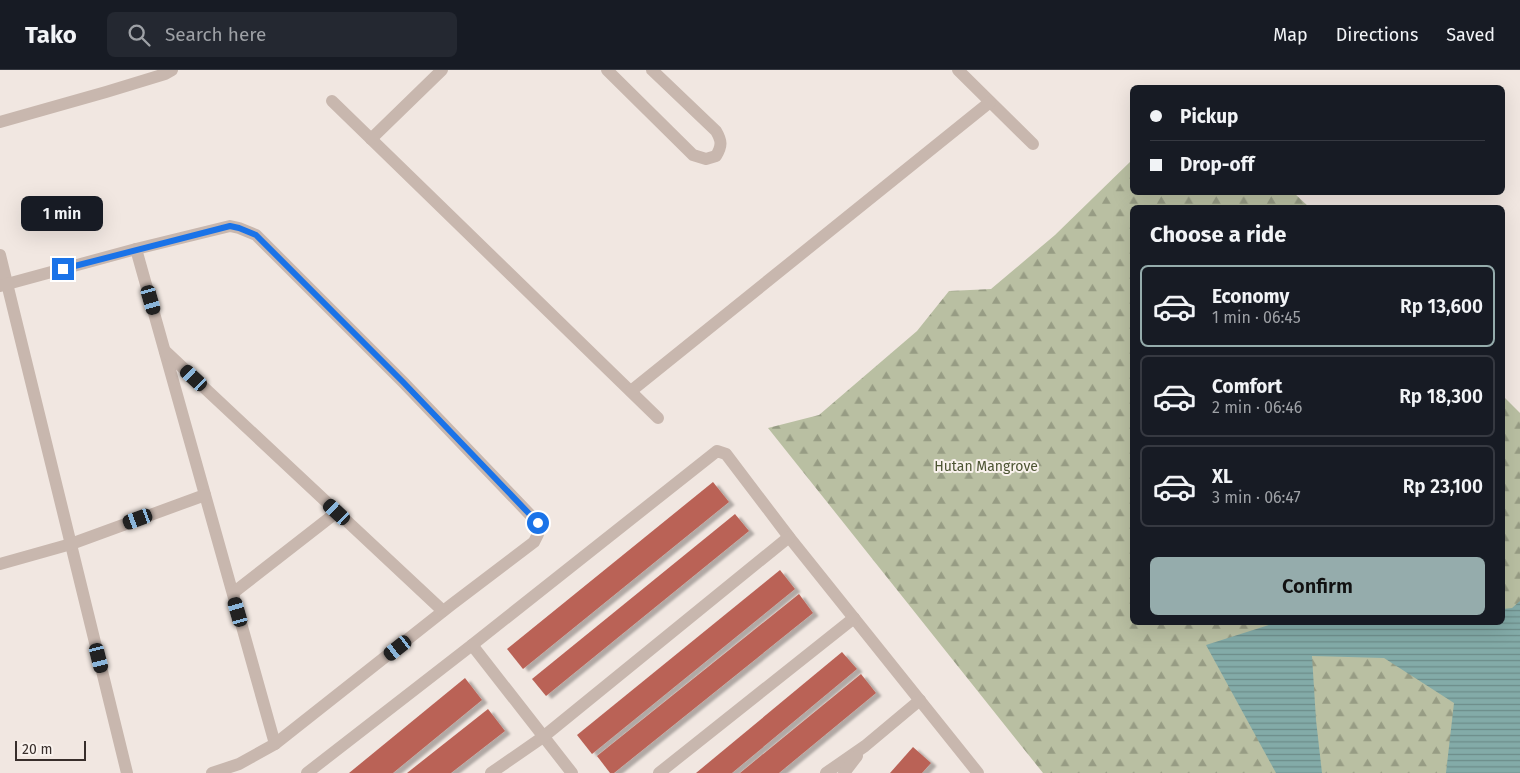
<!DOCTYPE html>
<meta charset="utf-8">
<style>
:root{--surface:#171b24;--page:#242831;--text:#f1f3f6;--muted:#9ea1a6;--line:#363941;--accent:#95acac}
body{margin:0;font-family:"Fira Sans",sans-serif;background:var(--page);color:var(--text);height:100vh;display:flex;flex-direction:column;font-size:19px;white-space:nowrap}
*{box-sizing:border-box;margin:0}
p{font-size:16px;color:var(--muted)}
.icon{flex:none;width:28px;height:28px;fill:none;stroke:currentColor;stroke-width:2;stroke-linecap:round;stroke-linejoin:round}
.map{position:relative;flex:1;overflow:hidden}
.drawer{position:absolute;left:1130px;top:135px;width:375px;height:420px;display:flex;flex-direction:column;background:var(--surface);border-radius:8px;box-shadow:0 5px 20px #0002}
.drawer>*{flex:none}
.banner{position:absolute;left:1130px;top:15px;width:375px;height:110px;border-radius:8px;box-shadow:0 5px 20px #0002;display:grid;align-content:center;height:110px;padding:0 20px;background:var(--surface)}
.scale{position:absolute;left:15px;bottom:12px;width:71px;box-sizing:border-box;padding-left:5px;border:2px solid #382e2b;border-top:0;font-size:14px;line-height:18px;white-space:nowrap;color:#382e2b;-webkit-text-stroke:4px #f9f2ed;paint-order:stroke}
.end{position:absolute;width:22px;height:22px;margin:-11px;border:6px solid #1a73e8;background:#fff;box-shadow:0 0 0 2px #fff}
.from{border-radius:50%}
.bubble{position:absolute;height:35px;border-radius:8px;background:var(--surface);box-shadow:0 5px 20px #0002;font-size:16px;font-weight:600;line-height:35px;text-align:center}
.car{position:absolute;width:15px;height:30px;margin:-15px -8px;border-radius:6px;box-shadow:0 0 4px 1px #0007;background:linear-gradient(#222 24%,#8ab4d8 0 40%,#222 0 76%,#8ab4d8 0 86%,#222 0)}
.banner b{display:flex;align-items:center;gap:18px;height:48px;font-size:19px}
.banner b+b{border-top:1px solid var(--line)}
.banner i{width:12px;height:12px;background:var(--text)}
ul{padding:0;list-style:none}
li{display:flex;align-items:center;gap:15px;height:82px;margin:0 10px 8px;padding:0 10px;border:2px solid var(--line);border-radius:8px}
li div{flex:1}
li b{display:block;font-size:19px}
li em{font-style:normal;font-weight:600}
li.active{border-color:var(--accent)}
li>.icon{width:45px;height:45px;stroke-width:1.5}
h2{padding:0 20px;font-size:22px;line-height:60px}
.primary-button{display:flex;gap:10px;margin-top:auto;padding:10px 20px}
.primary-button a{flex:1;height:58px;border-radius:8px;background:var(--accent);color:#111;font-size:20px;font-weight:600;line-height:58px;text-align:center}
header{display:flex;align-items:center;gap:30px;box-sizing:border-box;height:70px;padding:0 25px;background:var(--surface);border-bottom:1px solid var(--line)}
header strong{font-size:24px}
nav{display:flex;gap:28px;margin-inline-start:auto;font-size:18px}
.search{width:350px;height:45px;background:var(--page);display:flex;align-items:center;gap:12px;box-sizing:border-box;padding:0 18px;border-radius:8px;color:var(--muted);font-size:19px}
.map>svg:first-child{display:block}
</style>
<header>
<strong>Tako</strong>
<div class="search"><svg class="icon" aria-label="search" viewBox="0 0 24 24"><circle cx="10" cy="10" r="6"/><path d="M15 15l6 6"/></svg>Search here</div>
<nav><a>Map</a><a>Directions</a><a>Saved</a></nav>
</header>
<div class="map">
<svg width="1520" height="703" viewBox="0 0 1520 703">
<defs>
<pattern id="forest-firs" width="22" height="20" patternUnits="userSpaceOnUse" patternTransform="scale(1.25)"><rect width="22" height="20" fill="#b9bfa2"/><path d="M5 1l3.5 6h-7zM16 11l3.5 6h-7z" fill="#979c84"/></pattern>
<pattern id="water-rules" width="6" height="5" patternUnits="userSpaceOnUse" patternTransform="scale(1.25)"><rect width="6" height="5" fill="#83aba8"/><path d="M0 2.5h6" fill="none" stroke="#6c8c89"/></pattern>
<filter id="shadow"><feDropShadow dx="5.5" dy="3" stdDeviation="1" flood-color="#0004"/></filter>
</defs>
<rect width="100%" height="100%" fill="#f1e7e1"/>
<path fill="url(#forest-firs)" d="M1132 90V122L1294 123 1309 137 1132 138V552H1502L1503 326 1520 343V703H1043L768 358 819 345 917 261 949 221 991 219 1055 165Z"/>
<path fill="url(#water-rules)" d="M1520 531V703H1446L1454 633 1384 588 1312 586 1316 650 1322 703H1276L1206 575 1275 553 1502 552 1503 539 1512 538Z"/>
<g fill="#ba6256" filter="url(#shadow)">
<path d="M713 412 729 432 523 599 507 579Z"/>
<path d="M735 444 749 461 546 626 532 609Z"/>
<path d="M780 500 795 519 592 684 577 665Z"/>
<path d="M799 524 813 543 614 703H610L597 686Z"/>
<path d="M842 582 857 599 732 703H696Z"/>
<path d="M861 604 876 623 779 703H740Z"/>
<path d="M465 608 482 630 393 703H349Z"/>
<path d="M488 639 505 661 451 703H407Z"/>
<path d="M913 677 931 693 922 703H890Z"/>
</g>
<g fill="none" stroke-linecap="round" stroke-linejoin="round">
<g stroke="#c8b7ae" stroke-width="12">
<path d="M607 0 693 85 706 89 716 86C722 76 722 71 716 61L652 0"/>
<path d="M958 0 1033 74"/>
<path d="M332 31 658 348"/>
<path d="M0 52 106 22 165 4 172 0"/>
<path d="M371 69 442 0"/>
<path d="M136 179 275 674"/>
<path d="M0 185 127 703"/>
<path d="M0 216 136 179 230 156 239 158 256 165 403 312 538 453V464L534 472 451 535 275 674 239 694 212 703"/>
<path d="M165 281 443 541"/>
<path d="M631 321 990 32"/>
<path d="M0 494 71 474 205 425"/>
<path d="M233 523 337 442"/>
<path d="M472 575 572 703"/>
<path d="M307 703 472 575 717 381 726 384 789 467 978 703"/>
<path d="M491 703 543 667 789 467"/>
<path d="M659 703 854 548"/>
<path d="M826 703 865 676 920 630"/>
<path d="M844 703 857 686"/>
</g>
</g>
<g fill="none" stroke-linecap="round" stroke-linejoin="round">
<path stroke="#1a73e8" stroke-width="6" d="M63 199 230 156 239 158 256 165 403 312 538 453"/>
</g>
<g text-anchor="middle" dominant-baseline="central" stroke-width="4" stroke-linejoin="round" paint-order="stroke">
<g font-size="14" fill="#4c5432" stroke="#f9f2ed">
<text x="986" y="396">Hutan Mangrove</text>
</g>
</g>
</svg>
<div class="scale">20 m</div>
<i class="end from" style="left:538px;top:453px"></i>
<i class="end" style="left:63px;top:199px"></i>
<div class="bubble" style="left:21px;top:126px;width:82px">1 min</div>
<i class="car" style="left:151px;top:230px;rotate:164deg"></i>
<i class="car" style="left:194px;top:308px;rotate:313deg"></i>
<i class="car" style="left:337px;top:442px;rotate:313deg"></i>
<i class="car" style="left:138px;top:449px;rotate:250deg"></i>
<i class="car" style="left:238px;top:542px;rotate:344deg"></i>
<i class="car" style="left:398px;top:578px;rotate:232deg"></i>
<i class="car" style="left:99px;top:588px;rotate:166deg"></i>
<div class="banner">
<b><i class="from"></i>Pickup</b>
<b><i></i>Drop-off</b>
</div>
<section class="drawer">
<h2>Choose a ride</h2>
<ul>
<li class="active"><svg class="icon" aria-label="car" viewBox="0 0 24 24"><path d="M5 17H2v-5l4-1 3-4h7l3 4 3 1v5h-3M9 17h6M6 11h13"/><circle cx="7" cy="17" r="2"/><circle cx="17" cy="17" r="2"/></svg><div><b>Economy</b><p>1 min · 06:45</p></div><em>Rp 13,600</em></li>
<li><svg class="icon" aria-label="car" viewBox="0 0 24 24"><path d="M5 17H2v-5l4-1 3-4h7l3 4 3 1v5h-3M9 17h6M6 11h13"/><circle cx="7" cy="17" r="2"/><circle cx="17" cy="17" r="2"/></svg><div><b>Comfort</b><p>2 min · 06:46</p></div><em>Rp 18,300</em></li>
<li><svg class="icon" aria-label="car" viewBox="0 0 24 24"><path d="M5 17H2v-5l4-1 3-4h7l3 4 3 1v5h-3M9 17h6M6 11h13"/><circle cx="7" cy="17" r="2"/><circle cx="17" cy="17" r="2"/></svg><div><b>XL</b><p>3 min · 06:47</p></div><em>Rp 23,100</em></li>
</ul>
<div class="primary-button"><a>Confirm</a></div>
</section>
</div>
